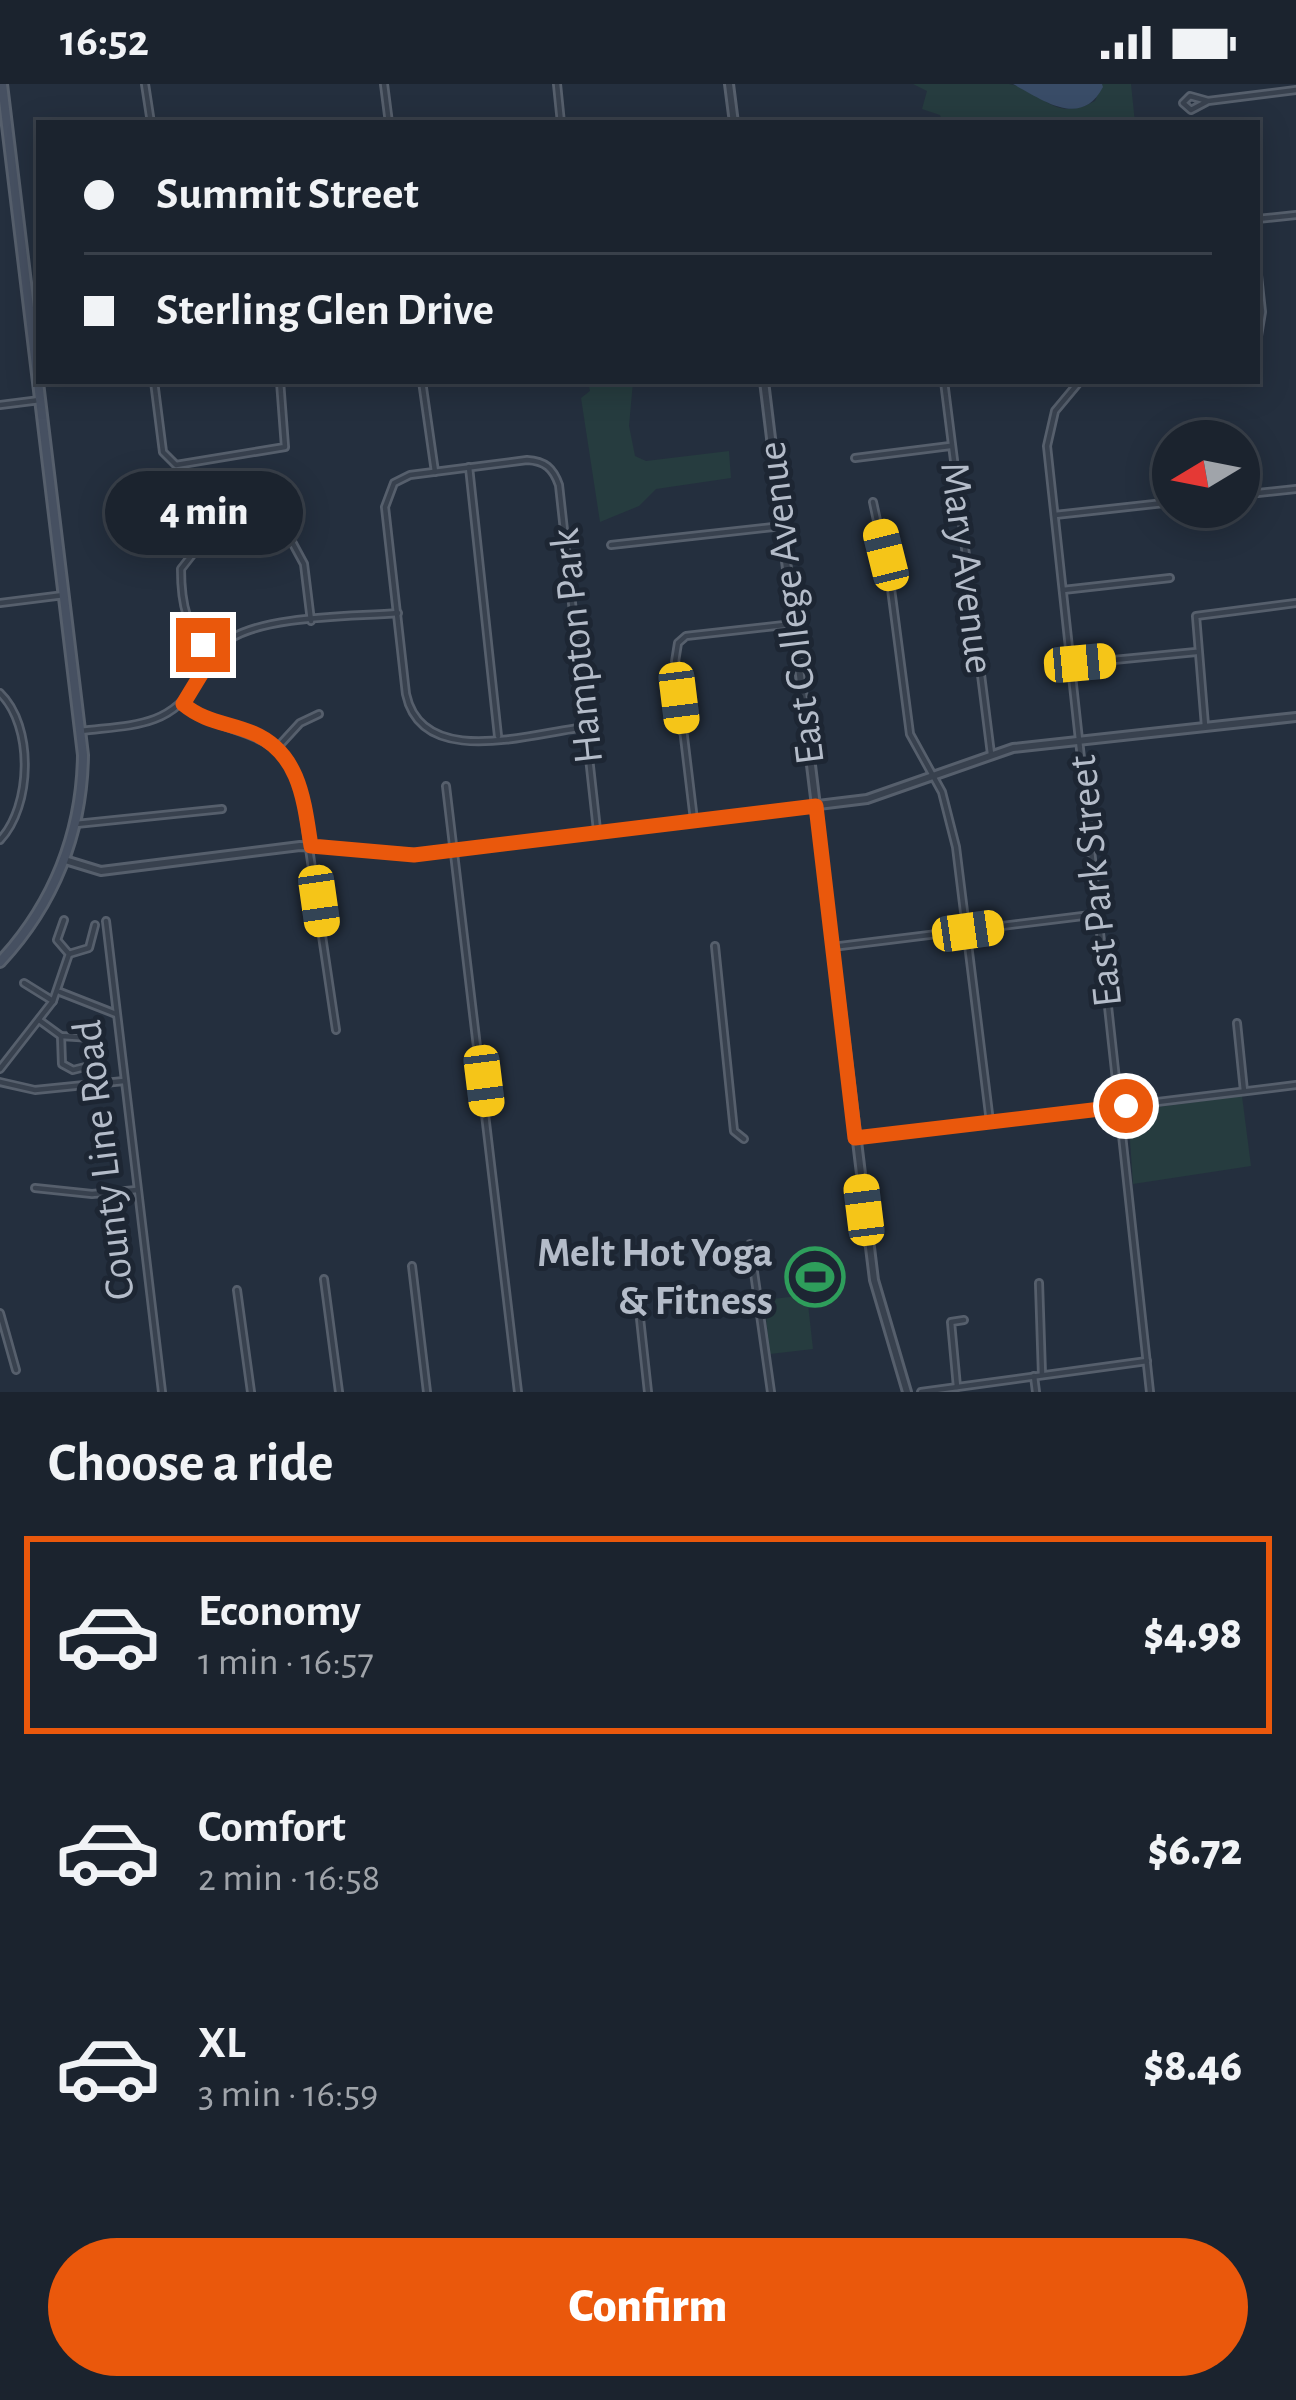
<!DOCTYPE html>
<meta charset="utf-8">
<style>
:root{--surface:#1b232e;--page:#242b36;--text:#f1f3f6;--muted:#a0a4aa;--line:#39404a;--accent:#ea580c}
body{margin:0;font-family:"Alegreya Sans",sans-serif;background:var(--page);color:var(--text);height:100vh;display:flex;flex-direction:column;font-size:45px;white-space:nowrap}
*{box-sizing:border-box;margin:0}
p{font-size:39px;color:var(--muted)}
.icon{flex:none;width:66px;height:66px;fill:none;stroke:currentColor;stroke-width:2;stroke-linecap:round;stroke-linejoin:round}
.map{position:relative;height:1308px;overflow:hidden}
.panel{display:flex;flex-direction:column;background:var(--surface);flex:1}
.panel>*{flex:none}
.hud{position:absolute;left:36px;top:36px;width:1224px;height:264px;border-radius:0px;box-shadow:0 6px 30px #0003,0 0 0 3px var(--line);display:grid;align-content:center;height:264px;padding:0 48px;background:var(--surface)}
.needle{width:78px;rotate:260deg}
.tools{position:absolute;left:1152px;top:336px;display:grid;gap:24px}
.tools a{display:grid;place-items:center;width:108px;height:108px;border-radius:50%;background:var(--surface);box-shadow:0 6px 30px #0003,0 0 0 3px var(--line);font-size:60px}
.end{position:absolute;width:54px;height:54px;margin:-27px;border:15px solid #ea580c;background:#fff;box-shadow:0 0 0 6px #fff}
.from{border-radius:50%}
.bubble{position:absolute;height:84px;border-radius:42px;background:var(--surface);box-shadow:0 6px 30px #0003,0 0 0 3px var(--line);font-size:39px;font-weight:800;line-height:84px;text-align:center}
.car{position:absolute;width:36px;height:72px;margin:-36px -18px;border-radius:15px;box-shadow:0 0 9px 3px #0007;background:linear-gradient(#f5c518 24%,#345 0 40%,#f5c518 0 76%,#345 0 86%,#f5c518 0)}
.hud b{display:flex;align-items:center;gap:42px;height:114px;font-size:45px}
.hud b+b{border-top:3px solid var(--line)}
.hud i{width:30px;height:30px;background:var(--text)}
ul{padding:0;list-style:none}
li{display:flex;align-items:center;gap:36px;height:198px;margin:0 24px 18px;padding:0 24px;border:6px solid transparent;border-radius:0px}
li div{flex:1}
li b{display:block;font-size:45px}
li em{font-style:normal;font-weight:800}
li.on{border-color:var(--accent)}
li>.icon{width:108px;height:108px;stroke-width:1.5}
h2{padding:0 48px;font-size:54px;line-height:144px}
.primary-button{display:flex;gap:24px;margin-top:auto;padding:24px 48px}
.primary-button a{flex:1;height:138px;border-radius:72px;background:var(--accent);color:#fff;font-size:48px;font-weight:800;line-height:138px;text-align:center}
.status{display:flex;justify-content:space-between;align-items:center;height:84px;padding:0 60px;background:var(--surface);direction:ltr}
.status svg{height:33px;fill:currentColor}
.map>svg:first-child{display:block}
</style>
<div class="status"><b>16:52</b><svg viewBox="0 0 49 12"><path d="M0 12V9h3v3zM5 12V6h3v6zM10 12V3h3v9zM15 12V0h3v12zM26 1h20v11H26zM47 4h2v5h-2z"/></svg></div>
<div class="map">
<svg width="1296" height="1308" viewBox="0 0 1296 1308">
<rect width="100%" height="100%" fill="#242f3e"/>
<g fill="#263c3f">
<path d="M913 0C944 0 979 0 1009 0 1046 6 1050 40 1095 17L1102 0H1131L1135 39H943L940 31 922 25 927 7Z"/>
<path d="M588 297 633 298 629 342 635 372 646 377 729 367 731 394 656 405 639 422 600 438 581 314 590 307Z"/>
<path d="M1242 1012 1251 1082 1133 1100 1128 1027Z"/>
<path d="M807 1211 813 1265 770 1270 764 1216Z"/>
</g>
<path fill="#394c67" d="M1013 0H1102L1103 3C1081 45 1043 16 1013 0Z"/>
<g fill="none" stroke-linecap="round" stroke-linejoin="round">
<g stroke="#565f6c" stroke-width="10">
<g id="minor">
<path d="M145 0 151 39"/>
<path d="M384 0 389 39"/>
<path d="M557 0 561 39"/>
<path d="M1208 17 1191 26 1183 19 1190 12 1208 17 1296 6"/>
<path d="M263 39H269"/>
<path d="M1257 135 1296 131"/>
<path d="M1257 182 1262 228 1257 258"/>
<path d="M154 297 163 368 176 381 285 363 280 297"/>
<path d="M372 297H449"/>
<path d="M422 297 435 388"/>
<path d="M944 297 991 670"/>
<path d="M1080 297 1055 327 1047 362 1150 1308"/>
<path d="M0 321 40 316"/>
<path d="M855 374 950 362"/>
<path d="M469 383 498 652"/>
<path d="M1239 411 1296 405"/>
<path d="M873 418 890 497 910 650 942 708 956 763 990 1038"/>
<path d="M1055 431 1173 418"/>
<path d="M611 461 782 442"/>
<path d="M1063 506 1170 494"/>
<path d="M0 519 64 511"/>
<path d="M214 569C186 548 181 519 181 485L199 462 273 452 291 456 304 480 311 537"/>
<path d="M1072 580 1196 568"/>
<path d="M0 609C34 642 32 722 0 756"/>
<path d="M183 620C227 656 268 637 299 697L336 946"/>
<path d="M1205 642 1196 532 1296 519"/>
<path d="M586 643C531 649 422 686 406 610L385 423 394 399 410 391 527 376C545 377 553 384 559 401L597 746"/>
<path d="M81 647C129 641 170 644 196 599 206 582 213 566 230 555 268 531 353 533 398 529"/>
<path d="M277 664 300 639 319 630"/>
<path d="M446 702 518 1308"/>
<path d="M694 736 675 578 678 559 686 552 793 540"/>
<path d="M76 740 222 725"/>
<path d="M106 837 162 1308"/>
<path d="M715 862 734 1047 744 1055"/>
<path d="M832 863 1099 830"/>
<path d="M69 870 89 864 95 841"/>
<path d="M24 899 53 917"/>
<path d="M60 908 116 930"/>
<path d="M39 936 61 952 92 954"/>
<path d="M1237 939 1244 1007"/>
<path d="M61 952 62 980 73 986 85 983"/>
<path d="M0 985 53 917 69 870 57 856 64 836"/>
<path d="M0 998 35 1006 124 997"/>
<path d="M855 1055 1296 1001"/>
<path d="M35 1104 92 1110 137 1106"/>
<path d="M750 1160 771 1308"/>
<path d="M412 1182 427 1308"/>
<path d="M324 1195 339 1308"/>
<path d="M1039 1199 1042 1291"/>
<path d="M237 1206 251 1308"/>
<path d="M638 1216 648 1308"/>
<path d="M0 1229 16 1286"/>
<path d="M1034 1292 1036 1308"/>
<path d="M957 1303 951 1238 964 1236"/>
<path d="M921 1308 1147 1277"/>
</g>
</g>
<g stroke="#565f6c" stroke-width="12">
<g id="tertiary">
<path d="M729 0 734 39"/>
<path d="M764 297 874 1196 907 1308"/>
<path d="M65 776 101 787 300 762 418 770 867 715 1013 664 1296 633"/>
</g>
</g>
<g stroke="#565f6c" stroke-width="14">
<path id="secondary" d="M0 878C54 820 82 749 83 671L2 0"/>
</g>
<use href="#minor" stroke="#38414e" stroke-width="4.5"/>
<use href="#tertiary" stroke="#38414e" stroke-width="6"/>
<use href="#secondary" stroke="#465061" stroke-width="8"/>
</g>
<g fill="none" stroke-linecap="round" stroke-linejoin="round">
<path stroke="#ea580c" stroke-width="15" d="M203 561 214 569 183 620C206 639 227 638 253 649 300 669 304 717 311 762L414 771 816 722 855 1054 1126 1022"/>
</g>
<defs>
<g id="stadium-ring" transform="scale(3)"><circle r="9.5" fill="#1d2633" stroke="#2e9e5b" stroke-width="1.5"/><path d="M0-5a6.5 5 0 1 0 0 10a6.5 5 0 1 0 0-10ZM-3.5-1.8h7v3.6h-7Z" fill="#2e9e5b"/></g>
</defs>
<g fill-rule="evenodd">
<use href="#stadium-ring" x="815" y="1193"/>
</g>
<g text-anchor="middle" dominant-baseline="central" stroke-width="10" stroke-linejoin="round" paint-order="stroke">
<g font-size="42" fill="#b4bcc9" stroke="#1d2633">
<text transform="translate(967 484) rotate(83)">Mary Avenue</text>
<text transform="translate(791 519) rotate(-97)">East College Avenue</text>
<text transform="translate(577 562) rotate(-96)">Hampton Park</text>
<text transform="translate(1095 797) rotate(-96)">East Park Street</text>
<text transform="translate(104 1076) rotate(-97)">County Line Road</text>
</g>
<g font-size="42" font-weight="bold" fill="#b4bcc9" stroke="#1d2633" text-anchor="end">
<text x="773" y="1169">Melt Hot Yoga<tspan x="773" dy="48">&amp; Fitness</tspan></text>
</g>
</g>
</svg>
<div class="tools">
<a><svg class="needle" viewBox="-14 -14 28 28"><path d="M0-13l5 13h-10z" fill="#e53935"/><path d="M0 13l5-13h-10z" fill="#a0a4aa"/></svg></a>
</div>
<i class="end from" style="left:1126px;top:1022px"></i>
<i class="end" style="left:203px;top:561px"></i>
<div class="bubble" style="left:105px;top:387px;width:198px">4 min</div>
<i class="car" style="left:886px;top:471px;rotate:346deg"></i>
<i class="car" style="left:1080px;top:579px;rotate:85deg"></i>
<i class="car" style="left:679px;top:614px;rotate:173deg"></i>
<i class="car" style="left:319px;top:817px;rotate:172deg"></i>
<i class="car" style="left:968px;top:847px;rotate:82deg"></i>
<i class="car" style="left:484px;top:997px;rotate:173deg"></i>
<i class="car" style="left:864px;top:1126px;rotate:353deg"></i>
<div class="hud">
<b><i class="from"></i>Summit Street</b>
<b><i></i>Sterling Glen Drive</b>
</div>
</div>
<section class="panel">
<h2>Choose a ride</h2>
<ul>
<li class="on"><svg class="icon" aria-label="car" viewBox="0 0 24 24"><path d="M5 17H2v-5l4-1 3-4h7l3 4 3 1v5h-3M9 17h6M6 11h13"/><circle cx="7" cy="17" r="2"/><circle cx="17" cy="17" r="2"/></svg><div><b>Economy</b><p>1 min · 16:57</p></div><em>$4.98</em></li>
<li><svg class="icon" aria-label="car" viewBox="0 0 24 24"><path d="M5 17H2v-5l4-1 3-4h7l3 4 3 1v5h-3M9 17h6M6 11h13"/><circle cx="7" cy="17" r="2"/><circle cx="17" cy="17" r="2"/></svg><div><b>Comfort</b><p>2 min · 16:58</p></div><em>$6.72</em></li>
<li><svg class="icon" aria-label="car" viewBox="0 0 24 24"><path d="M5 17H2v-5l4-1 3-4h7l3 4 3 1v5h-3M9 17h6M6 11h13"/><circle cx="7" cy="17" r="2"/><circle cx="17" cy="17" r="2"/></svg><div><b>XL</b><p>3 min · 16:59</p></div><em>$8.46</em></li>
</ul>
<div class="primary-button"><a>Confirm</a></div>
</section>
